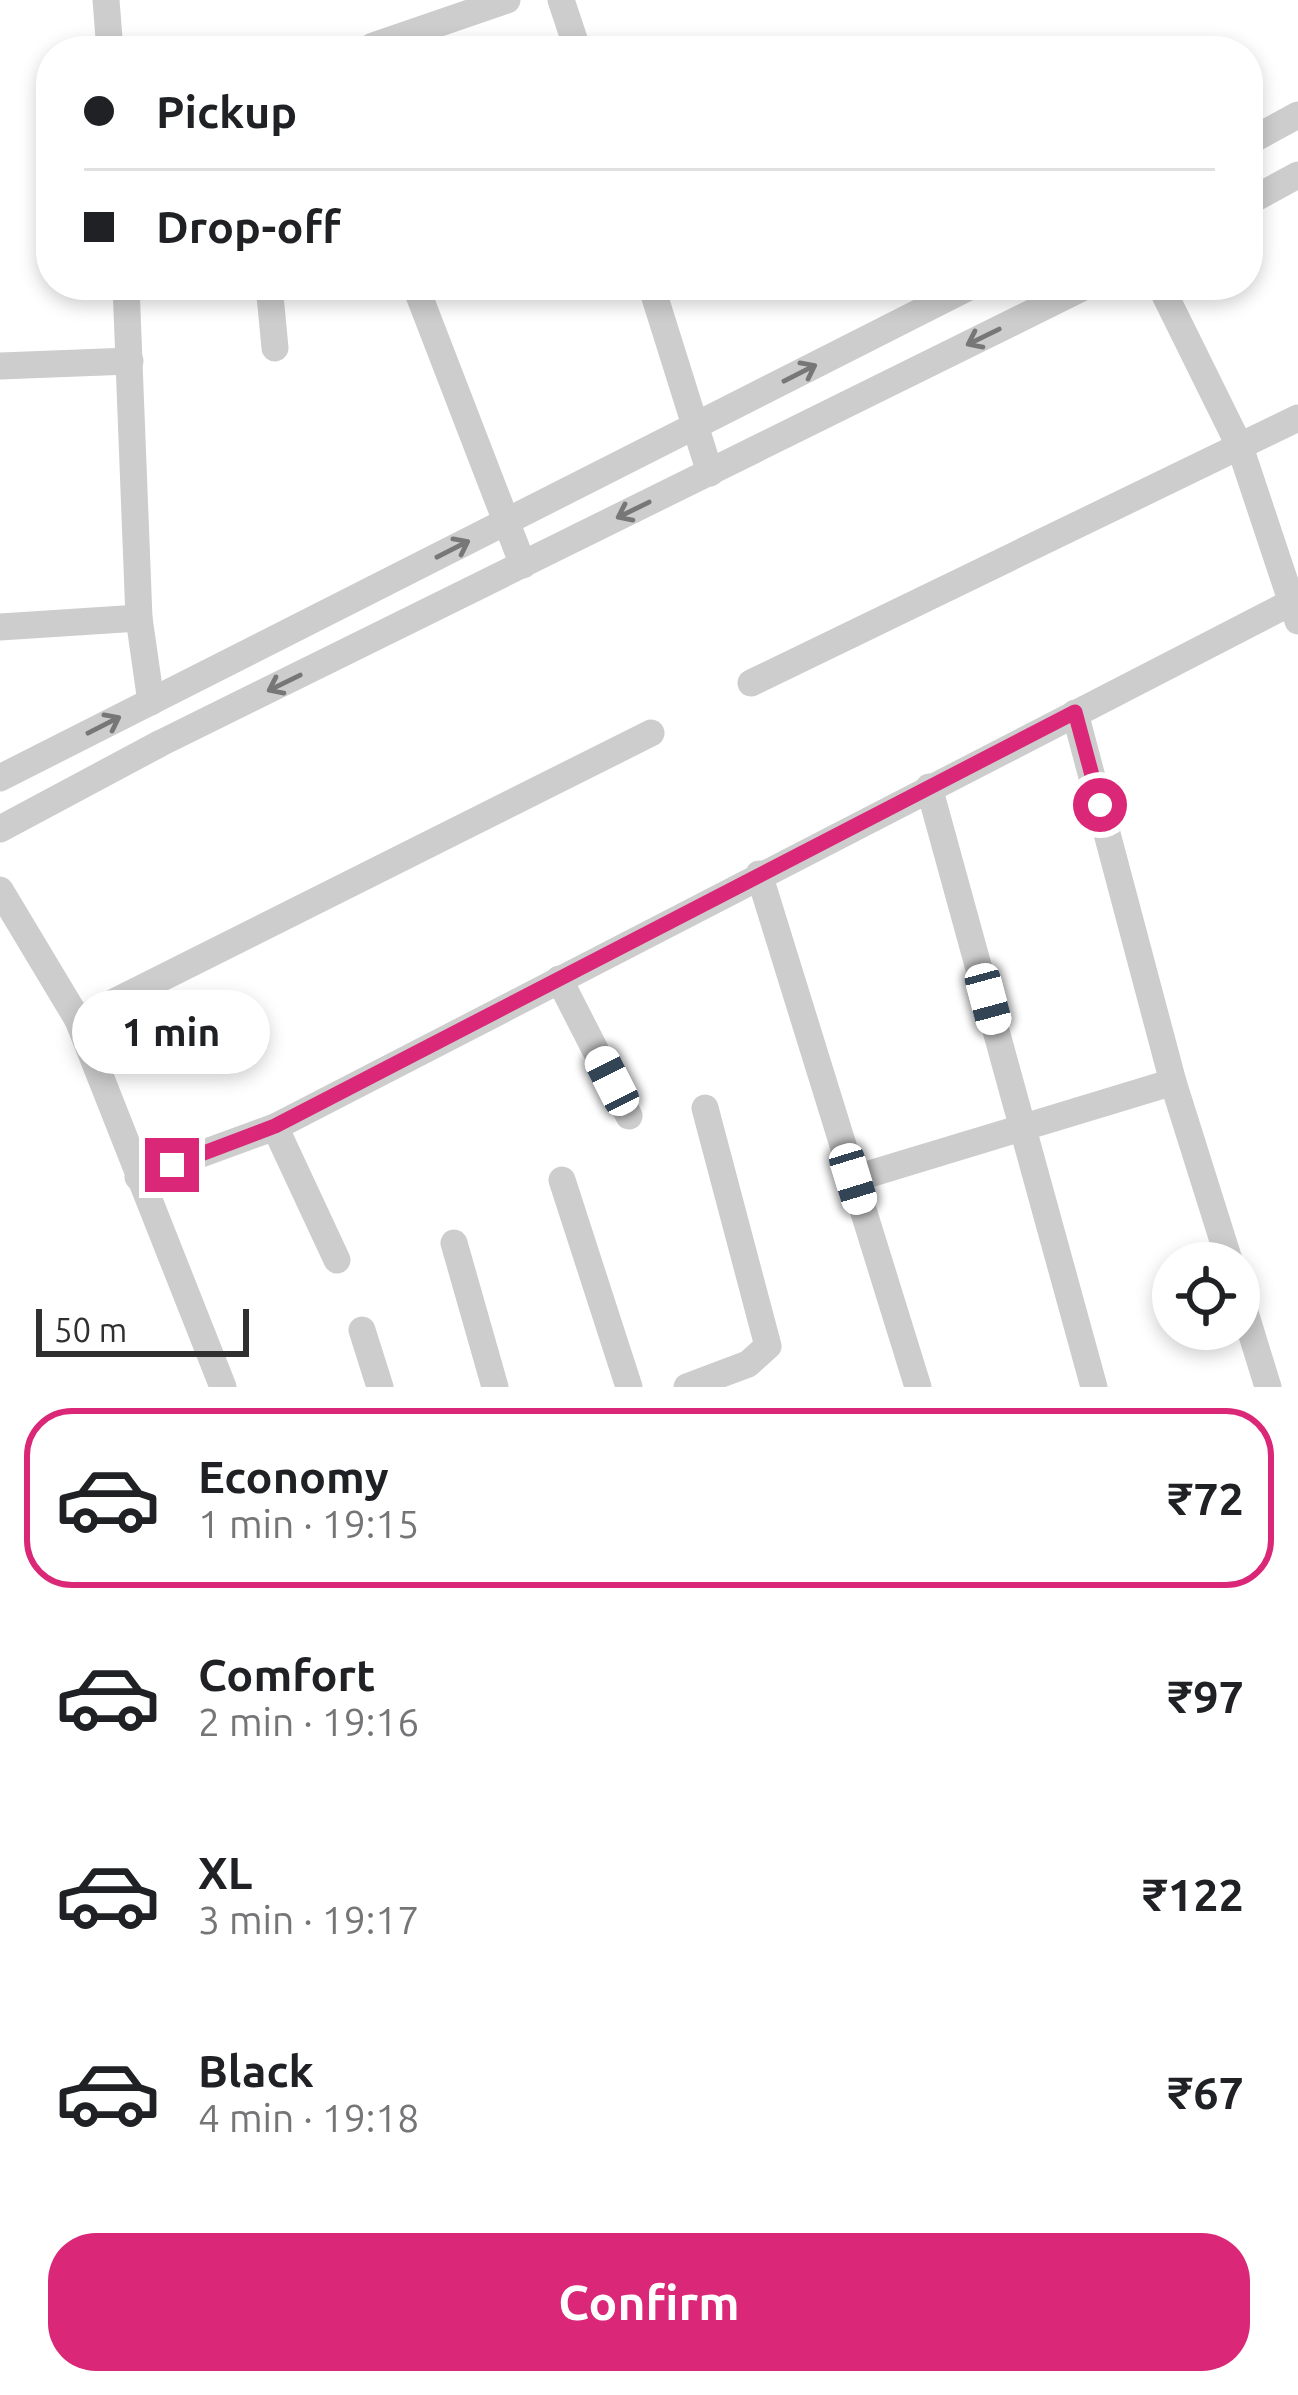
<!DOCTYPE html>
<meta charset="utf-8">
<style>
:root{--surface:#fff;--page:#f2f2f2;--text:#202124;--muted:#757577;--line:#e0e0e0;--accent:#db2777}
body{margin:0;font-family:Ubuntu,sans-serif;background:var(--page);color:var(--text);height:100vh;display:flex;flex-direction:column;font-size:45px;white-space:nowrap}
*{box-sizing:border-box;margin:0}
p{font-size:39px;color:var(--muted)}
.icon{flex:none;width:66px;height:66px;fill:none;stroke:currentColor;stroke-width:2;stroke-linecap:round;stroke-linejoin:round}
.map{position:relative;height:1387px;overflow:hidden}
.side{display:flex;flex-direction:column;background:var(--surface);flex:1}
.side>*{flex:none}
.guide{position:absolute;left:36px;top:36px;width:1227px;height:264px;border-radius:48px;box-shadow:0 6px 18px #0003;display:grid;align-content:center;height:264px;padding:0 48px;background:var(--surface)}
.fabs{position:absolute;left:1152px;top:1242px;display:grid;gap:24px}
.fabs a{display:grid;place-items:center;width:108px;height:108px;border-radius:50%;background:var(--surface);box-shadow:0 6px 18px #0003;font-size:60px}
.scale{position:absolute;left:36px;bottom:30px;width:213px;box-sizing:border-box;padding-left:12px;border:6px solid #303030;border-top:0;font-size:33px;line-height:42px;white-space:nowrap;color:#303030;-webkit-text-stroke:9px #fff;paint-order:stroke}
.end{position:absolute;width:54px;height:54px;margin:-27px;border:15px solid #db2777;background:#fff;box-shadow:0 0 0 6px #fff}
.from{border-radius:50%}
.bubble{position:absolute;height:84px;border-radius:42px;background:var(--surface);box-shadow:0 6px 18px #0003;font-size:39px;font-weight:700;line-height:84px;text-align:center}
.car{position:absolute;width:36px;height:72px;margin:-36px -18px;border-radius:15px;box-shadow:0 0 9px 3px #0007;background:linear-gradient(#fff 24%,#345 0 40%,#fff 0 76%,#345 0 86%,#fff 0)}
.guide b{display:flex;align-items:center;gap:42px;height:114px;font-size:45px}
.guide b+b{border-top:3px solid var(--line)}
.guide i{width:30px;height:30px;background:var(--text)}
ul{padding:21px 0 0;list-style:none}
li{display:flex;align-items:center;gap:36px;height:180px;margin:0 24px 18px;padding:0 24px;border:6px solid transparent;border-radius:48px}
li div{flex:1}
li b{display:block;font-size:45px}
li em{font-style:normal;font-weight:700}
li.active{border-color:var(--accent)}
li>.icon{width:108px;height:108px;stroke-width:1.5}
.button{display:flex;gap:24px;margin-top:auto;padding:24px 48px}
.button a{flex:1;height:138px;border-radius:48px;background:var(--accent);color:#fff;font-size:48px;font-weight:700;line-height:138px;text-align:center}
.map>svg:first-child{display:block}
</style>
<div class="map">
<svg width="1298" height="1387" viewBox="0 0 1298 1387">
<rect width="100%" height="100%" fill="#fff"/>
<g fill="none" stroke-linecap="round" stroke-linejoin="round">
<g stroke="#cdcdcd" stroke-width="27">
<path d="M106 0 110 51"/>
<path d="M561 0 578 51"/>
<path d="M373 46 507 0"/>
<path d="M1248 142 1298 115"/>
<path d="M1248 202 1298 175"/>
<path d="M126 285 139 618 151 702"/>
<path d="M269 285 275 348"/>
<path d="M415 285 523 565"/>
<path d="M651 285 710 473"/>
<path d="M1160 285 1240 447 1298 621"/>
<path d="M0 366 130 361"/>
<path d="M0 627 139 618"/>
<path d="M751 683 1298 418"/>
<path d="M1075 713 1173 1082 1230 1263"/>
<path d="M0 778 973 285"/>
<path d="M929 787 1094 1387"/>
<path d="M0 829 161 743 1088 285"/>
<path d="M759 874 918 1387"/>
<path d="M0 890 78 1020 223 1387"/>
<path d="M559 979 629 1116"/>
<path d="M78 1020 651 733"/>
<path d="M275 1127 337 1260"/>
<path d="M138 1177 275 1127 1292 602"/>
<path d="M853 1179 1173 1082"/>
<path d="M562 1180 629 1387"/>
<path d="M454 1243 495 1387"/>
<path d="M1239 1293 1268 1387"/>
<path d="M362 1330 380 1387"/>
<path d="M687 1387 748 1364 768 1346 705 1108"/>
</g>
</g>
<defs><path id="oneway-shaft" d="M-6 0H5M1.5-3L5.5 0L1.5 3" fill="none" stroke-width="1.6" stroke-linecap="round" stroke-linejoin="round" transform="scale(3)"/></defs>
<g stroke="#777">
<use href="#oneway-shaft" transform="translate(983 337) rotate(154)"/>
<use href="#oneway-shaft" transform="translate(800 373) rotate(-27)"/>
<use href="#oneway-shaft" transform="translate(633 510) rotate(154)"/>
<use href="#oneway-shaft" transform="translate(453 549) rotate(-27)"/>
<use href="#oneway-shaft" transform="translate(284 683) rotate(154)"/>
<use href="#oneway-shaft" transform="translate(104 725) rotate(-27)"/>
</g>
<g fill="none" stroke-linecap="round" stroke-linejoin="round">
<path stroke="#db2777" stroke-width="15" d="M172 1165 275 1126 1075 712 1100 805"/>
</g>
</svg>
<div class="fabs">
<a><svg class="icon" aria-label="locate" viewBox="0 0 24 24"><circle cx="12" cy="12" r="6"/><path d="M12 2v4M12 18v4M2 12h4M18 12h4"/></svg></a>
</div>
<div class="scale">50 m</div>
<i class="end from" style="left:1100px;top:805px"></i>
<i class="end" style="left:172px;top:1165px"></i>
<div class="bubble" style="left:72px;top:990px;width:198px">1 min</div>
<i class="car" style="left:988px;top:999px;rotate:165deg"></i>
<i class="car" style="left:612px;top:1081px;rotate:333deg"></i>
<i class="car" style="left:853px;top:1179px;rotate:163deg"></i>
<div class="guide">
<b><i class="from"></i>Pickup</b>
<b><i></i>Drop-off</b>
</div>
</div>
<section class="side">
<ul>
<li class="active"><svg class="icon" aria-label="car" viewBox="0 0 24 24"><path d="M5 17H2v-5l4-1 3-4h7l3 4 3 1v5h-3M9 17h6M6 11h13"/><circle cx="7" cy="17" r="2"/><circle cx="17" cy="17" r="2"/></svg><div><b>Economy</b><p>1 min · 19:15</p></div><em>₹72</em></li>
<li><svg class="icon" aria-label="car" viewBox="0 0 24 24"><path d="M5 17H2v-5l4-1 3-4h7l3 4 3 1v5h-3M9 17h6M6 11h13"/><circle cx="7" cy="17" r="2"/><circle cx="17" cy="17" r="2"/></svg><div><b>Comfort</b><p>2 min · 19:16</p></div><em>₹97</em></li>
<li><svg class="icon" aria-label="car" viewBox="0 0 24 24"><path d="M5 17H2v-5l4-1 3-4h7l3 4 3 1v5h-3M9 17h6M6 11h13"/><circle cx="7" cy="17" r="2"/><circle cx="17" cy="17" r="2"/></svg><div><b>XL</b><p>3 min · 19:17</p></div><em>₹122</em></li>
<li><svg class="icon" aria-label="car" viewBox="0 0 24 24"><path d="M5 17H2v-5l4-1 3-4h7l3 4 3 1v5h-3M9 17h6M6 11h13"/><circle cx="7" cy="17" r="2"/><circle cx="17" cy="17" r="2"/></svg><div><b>Black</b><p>4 min · 19:18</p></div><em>₹67</em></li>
</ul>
<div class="button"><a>Confirm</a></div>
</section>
